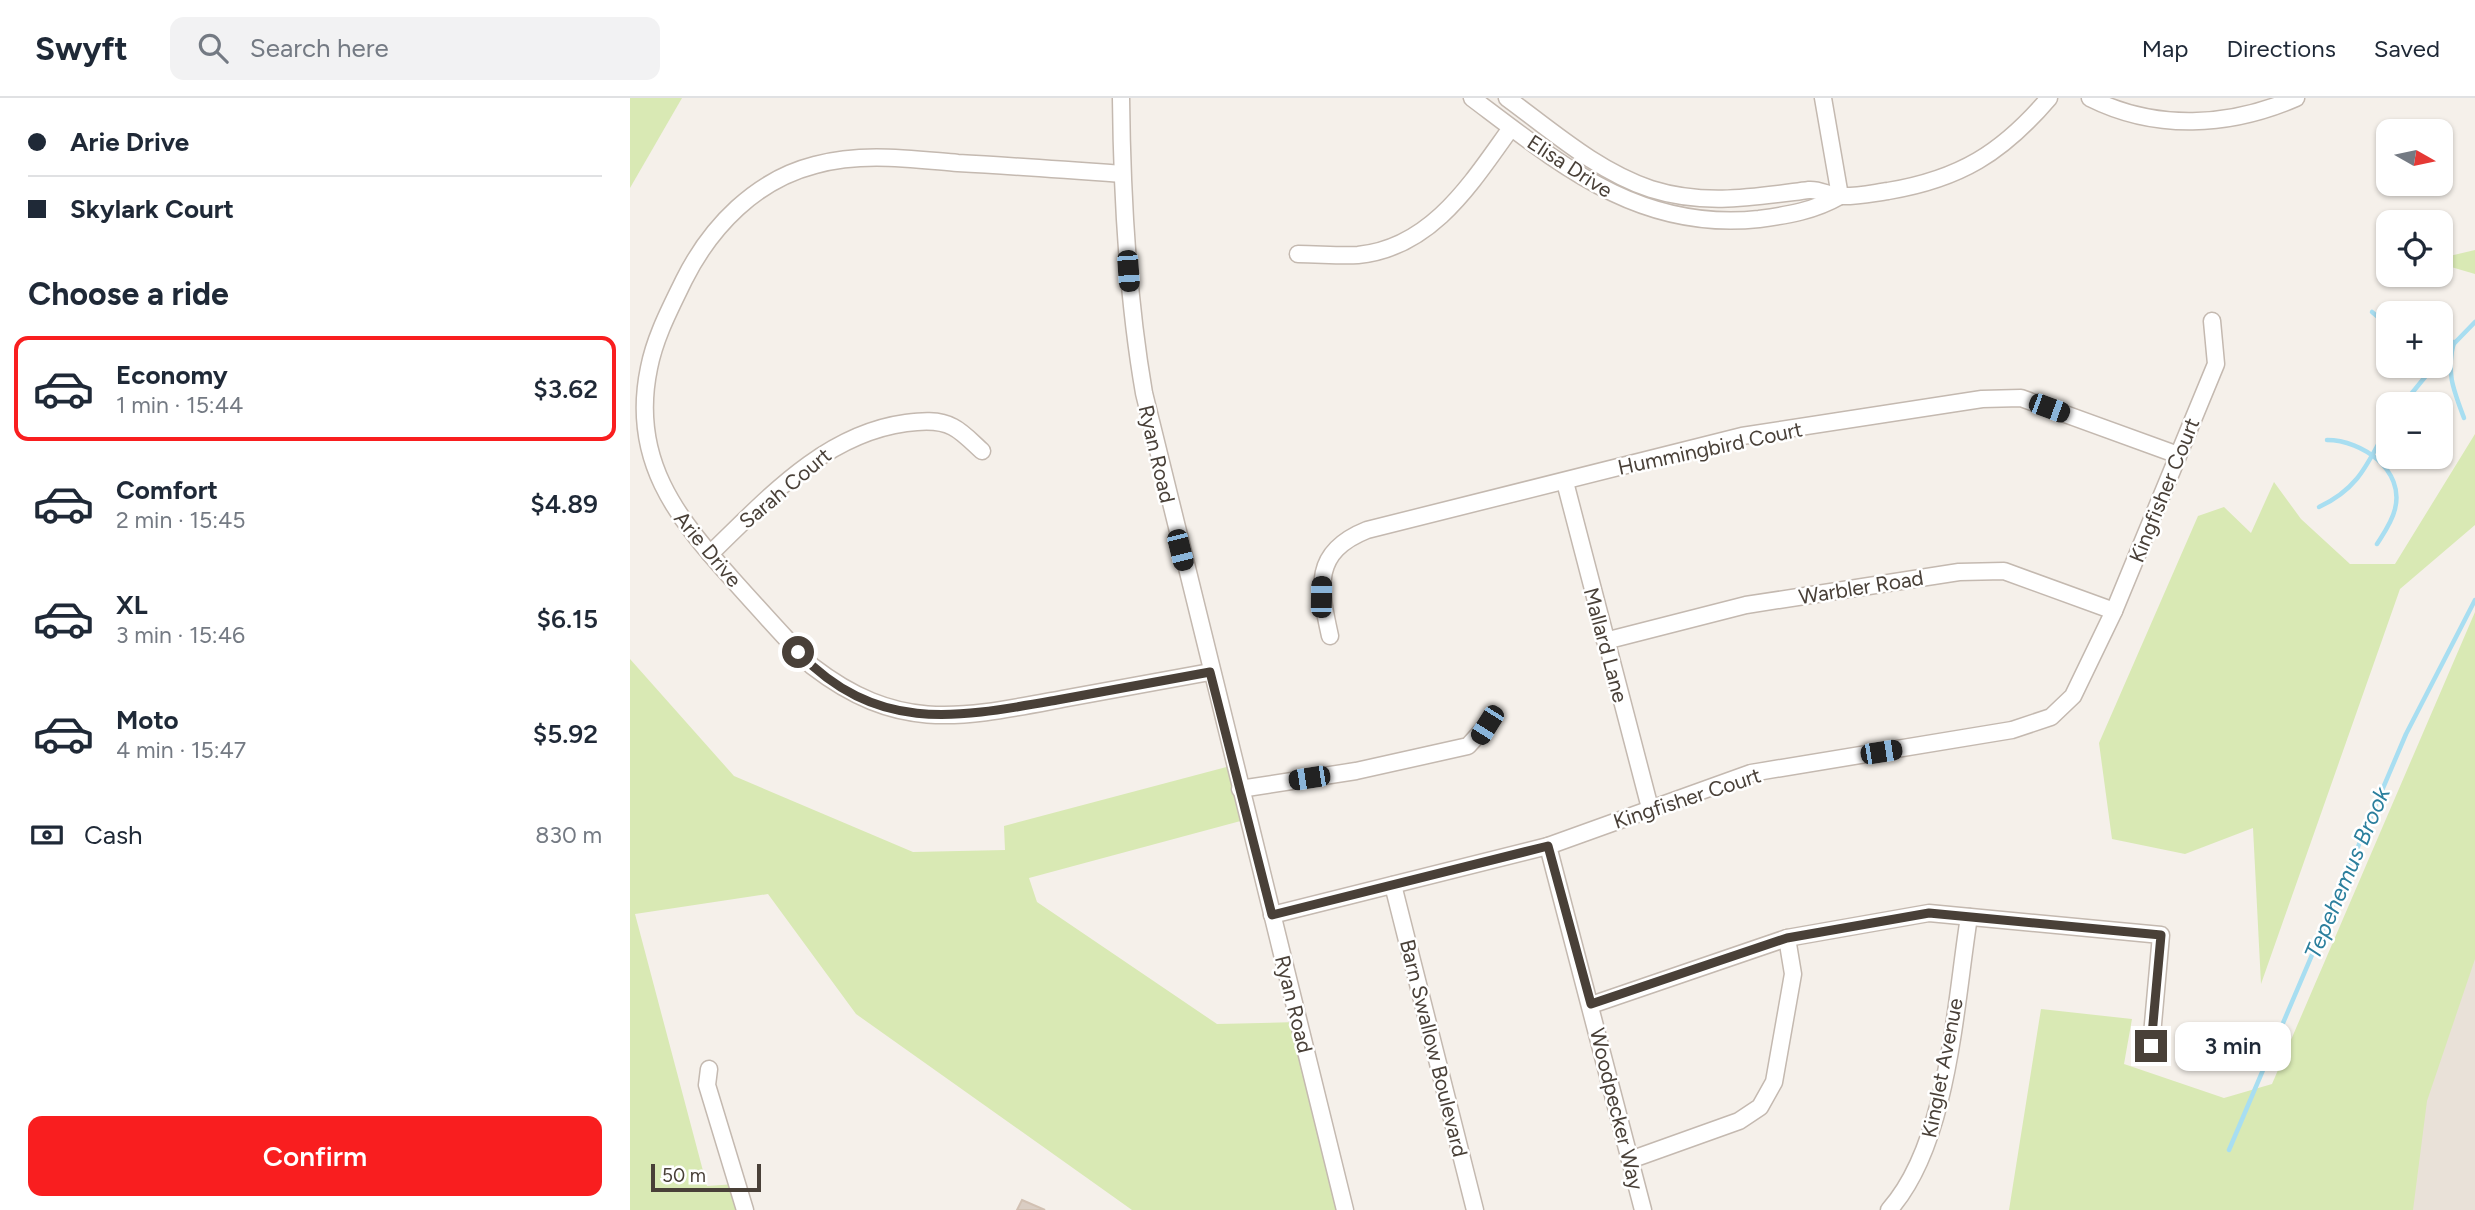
<!DOCTYPE html>
<meta charset="utf-8">
<style>
:root{--surface:#fff;--page:#f2f2f3;--text:#1f2937;--muted:#747a83;--line:#e0e1e3;--accent:#f91e1f}
body{margin:0;font-family:Figtree,sans-serif;background:var(--page);color:var(--text);height:100vh;display:flex;flex-direction:column;font-size:26px;white-space:nowrap}
*{box-sizing:border-box;margin:0}
p{font-size:23px;color:var(--muted)}
.icon{flex:none;width:38px;height:38px;fill:none;stroke:currentColor;stroke-width:2;stroke-linecap:round;stroke-linejoin:round}
.map{position:relative;flex:1;overflow:hidden}
.details{display:flex;flex-direction:column;background:var(--surface);width:630px}
.details>*{flex:none}
.hud{display:grid;align-content:center;height:154px;padding:0 28px;background:var(--surface)}
.needle{width:46px;rotate:99deg}
.buttons{position:absolute;left:1746px;top:21px;display:grid;gap:14px}
.buttons a{display:grid;place-items:center;width:77px;height:77px;border-radius:14px;background:var(--surface);box-shadow:0 2px 5px #0004;font-size:35px}
.scale{position:absolute;left:21px;bottom:18px;width:110px;box-sizing:border-box;padding-left:7px;border:4px solid #494038;border-top:0;font-size:19px;line-height:24px;white-space:nowrap;color:#494038;-webkit-text-stroke:5px #fff;paint-order:stroke}
.end{position:absolute;width:32px;height:32px;margin:-16px;border:9px solid #494038;background:#fff;box-shadow:0 0 0 4px #fff}
.from{border-radius:50%}
.bubble{position:absolute;height:49px;border-radius:14px;background:var(--surface);box-shadow:0 2px 5px #0004;font-size:23px;font-weight:600;line-height:49px;text-align:center}
.car{position:absolute;width:21px;height:42px;margin:-21px -10px;border-radius:9px;box-shadow:0 0 5px 2px #0007;background:linear-gradient(#222 24%,#8ab4d8 0 40%,#222 0 76%,#8ab4d8 0 86%,#222 0)}
.hud b{display:flex;align-items:center;gap:24px;height:66px;font-size:26px}
.hud b+b{border-top:2px solid var(--line)}
.hud i{width:18px;height:18px;background:var(--text)}
ul{padding:0;list-style:none}
li{display:flex;align-items:center;gap:21px;height:105px;margin:0 14px 10px;padding:0 14px;border:4px solid transparent;border-radius:14px}
li div{flex:1}
li b{display:block;font-size:26px}
li em{font-style:normal;font-weight:600}
li.on{border-color:var(--accent)}
li>.icon{width:63px;height:63px;stroke-width:1.5}
h2{padding:0 28px;font-size:32px;line-height:84px}
.pay{display:flex;align-items:center;gap:18px;height:77px;padding:0 28px;font-size:26px}
.pay p{margin-inline-start:auto}
.cta{display:flex;gap:14px;margin-top:auto;padding:14px 28px}
.cta a{flex:1;height:80px;border-radius:14px;background:var(--accent);color:#fff;font-size:28px;font-weight:600;line-height:80px;text-align:center}
header{display:flex;align-items:center;gap:42px;box-sizing:border-box;height:98px;padding:0 35px;background:var(--surface);border-bottom:2px solid var(--line)}
header strong{font-size:33px}
nav{display:flex;gap:38px;margin-inline-start:auto;font-size:24px}
.search{width:490px;height:63px;background:var(--page);display:flex;align-items:center;gap:18px;box-sizing:border-box;padding:0 24px;border-radius:14px;color:var(--muted);font-size:26px}
main{display:flex;flex:1;min-height:0}
.map>svg:first-child{display:block}
</style>
<header>
<strong>Swyft</strong>
<div class="search"><svg class="icon" aria-label="search" viewBox="0 0 24 24"><circle cx="10" cy="10" r="6"/><path d="M15 15l6 6"/></svg>Search here</div>
<nav><a>Map</a><a>Directions</a><a>Saved</a></nav>
</header>
<main>
<section class="details">
<div class="hud">
<b><i class="from"></i>Arie Drive</b>
<b><i></i>Skylark Court</b>
</div>
<h2>Choose a ride</h2>
<ul>
<li class="on"><svg class="icon" aria-label="car" viewBox="0 0 24 24"><path d="M5 17H2v-5l4-1 3-4h7l3 4 3 1v5h-3M9 17h6M6 11h13"/><circle cx="7" cy="17" r="2"/><circle cx="17" cy="17" r="2"/></svg><div><b>Economy</b><p>1 min · 15:44</p></div><em>$3.62</em></li>
<li><svg class="icon" aria-label="car" viewBox="0 0 24 24"><path d="M5 17H2v-5l4-1 3-4h7l3 4 3 1v5h-3M9 17h6M6 11h13"/><circle cx="7" cy="17" r="2"/><circle cx="17" cy="17" r="2"/></svg><div><b>Comfort</b><p>2 min · 15:45</p></div><em>$4.89</em></li>
<li><svg class="icon" aria-label="car" viewBox="0 0 24 24"><path d="M5 17H2v-5l4-1 3-4h7l3 4 3 1v5h-3M9 17h6M6 11h13"/><circle cx="7" cy="17" r="2"/><circle cx="17" cy="17" r="2"/></svg><div><b>XL</b><p>3 min · 15:46</p></div><em>$6.15</em></li>
<li><svg class="icon" aria-label="car" viewBox="0 0 24 24"><path d="M5 17H2v-5l4-1 3-4h7l3 4 3 1v5h-3M9 17h6M6 11h13"/><circle cx="7" cy="17" r="2"/><circle cx="17" cy="17" r="2"/></svg><div><b>Moto</b><p>4 min · 15:47</p></div><em>$5.92</em></li>
</ul>
<div class="pay"><svg class="icon" aria-label="cash" viewBox="0 0 24 24"><path d="M3 7h18v10H3z"/><circle cx="12" cy="12" r="2"/></svg>Cash<p>830 m</p></div>
<div class="cta"><a>Confirm</a></div>
</section>
<div class="map">
<svg width="1845" height="1112" viewBox="0 0 1845 1112">
<rect width="100%" height="100%" fill="#f5f0ea"/>
<path fill="#e9e1d8" d="M1845 841V1112H1781L1791 959Z"/>
<g fill="#d9e9b4">
<path d="M0 0H52L0 90Z"/>
<path d="M1845 152V176L1811 166V160Z"/>
<path d="M1845 336V427L1770 491 1631 886 1623 730 1555 756 1482 741 1469 645 1568 418 1594 409 1621 435 1644 384 1671 421 1720 466H1765Z"/>
<path d="M1845 514V861L1797 1003 1783 1112H1379L1411 911 1502 921 1494 966 1594 1000 1642 986Z"/>
<path d="M0 561 104 678 283 754 375 752 374 728 604 667 618 721 399 780 407 804 587 926 668 924 715 1112H502L226 916 138 796 5 816 77 1088 106 1086 114 1112H0Z"/>
</g>
<g fill="none" stroke-linecap="round" stroke-linejoin="round">
<g stroke="#a8def1" stroke-width="4.5">
<path d="M1742 214 1759 228"/>
<path d="M1811 244H1823"/>
<path d="M1824 244C1816 274 1823 291 1834 320"/>
<path d="M1811 259 1845 224"/>
<path d="M1773 306 1804 268"/>
<path d="M1697 342C1732 342 1775 372 1765 411 1762 424 1754 435 1747 446"/>
<path d="M1689 409C1730 390 1738 364 1759 326"/>
<path d="M1599 1052 1776 636 1845 502"/>
</g>
</g>
<path fill="#dacdc3" stroke="#d2c1b3" stroke-width="2" d="M392 1102 415 1112H387Z"/>
<g fill="none" stroke-linecap="round" stroke-linejoin="round">
<g stroke="#c4b9b0" stroke-width="19">
<g id="minor">
<path d="M491 0C492 99 497 197 514 295L715 1112"/>
<path d="M842 0C931 67 1010 134 1129 121 1158 117 1184 113 1210 98"/>
<path d="M877 0C922 33 967 73 1021 91 1075 108 1124 99 1179 92 1190 91 1199 98 1210 98 1225 99 1243 95 1258 93 1330 81 1372 55 1419 0"/>
<path d="M1193 0 1210 98"/>
<path d="M1460 0C1526 33 1599 29 1666 0"/>
<path d="M492 76C437 72 382 68 328 65 280 61 232 54 185 67 126 82 81 128 54 182 40 211 25 239 19 270 0 361 46 419 103 482 129 511 155 540 182 568 269 635 331 620 432 601 481 592 531 583 580 574"/>
<path d="M668 156C688 156 709 158 728 157 802 150 842 84 881 30"/>
<path d="M935 384 1020 710"/>
<path d="M80 456C136 402 194 336 276 325 290 323 309 321 323 329 333 334 343 345 352 353"/>
<path d="M700 538C689 489 682 454 737 432L1112 338 1352 301 1391 300 1548 357"/>
<path d="M975 543 1116 507 1329 474 1374 473 1484 513"/>
<path d="M610 691 726 673 838 648 857 627"/>
<path d="M918 748 1013 1112"/>
<path d="M763 787 845 1112"/>
<path d="M642 817 918 748 1121 675 1382 632 1421 619 1443 598 1484 513 1586 266 1582 223"/>
<path d="M961 907 1157 840 1299 815 1531 837 1521 948"/>
<path d="M79 971 77 987 115 1112"/>
<path d="M1000 1062 1109 1023 1130 1009 1144 984 1163 876 1157 840"/>
<path d="M1259 1112C1319 1045 1325 906 1339 819"/>
</g>
</g>
<use href="#minor" stroke="#fff" stroke-width="16"/>
</g>
<g fill="none" stroke-linecap="round" stroke-linejoin="round">
<path stroke="#494038" stroke-width="9" d="M168 554C247 636 326 620 427 602 478 593 529 583 580 574L642 817 918 748 961 906 1157 840 1299 815 1531 837 1521 948"/>
</g>
<g text-anchor="middle" dominant-baseline="central" stroke-width="5" stroke-linejoin="round" paint-order="stroke">
<g font-size="21" fill="#494038" stroke="#fff">
<text transform="translate(940 68) rotate(33)">Elisa Drive</text>
<text transform="translate(1080 350) rotate(-12)">Hummingbird Court</text>
<text transform="translate(527 356) rotate(77)">Ryan Road</text>
<text transform="translate(155 390) rotate(-40)">Sarah Court</text>
<text transform="translate(1534 392) rotate(-68)">Kingfisher Court</text>
<text transform="translate(78 451) rotate(50)">Arie Drive</text>
<text transform="translate(1231 489) rotate(-9)">Warbler Road</text>
<text transform="translate(976 547) rotate(75)">Mallard Lane</text>
<text transform="translate(1057 700) rotate(-18)">Kingfisher Court</text>
<text transform="translate(664 906) rotate(76)">Ryan Road</text>
<text transform="translate(804 950) rotate(76)">Barn Swallow Boulevard</text>
<text transform="translate(1312 970) rotate(-79)">Kinglet Avenue</text>
<text transform="translate(987 1011) rotate(76)">Woodpecker Way</text>
</g>
<g font-size="23" font-style="italic" fill="#2b7f9d" stroke="#fff">
<text transform="translate(1717 775) rotate(-67)">Tepehemus Brook</text>
</g>
</g>
</svg>
<div class="buttons">
<a><svg class="needle" viewBox="-14 -14 28 28"><path d="M0-13l5 13h-10z" fill="#e53935"/><path d="M0 13l5-13h-10z" fill="#747a83"/></svg></a>
<a><svg class="icon" aria-label="locate" viewBox="0 0 24 24"><circle cx="12" cy="12" r="6"/><path d="M12 2v4M12 18v4M2 12h4M18 12h4"/></svg></a>
<a>+</a>
<a>−</a>
</div>
<div class="scale">50 m</div>
<i class="end from" style="left:168px;top:554px"></i>
<i class="end" style="left:1521px;top:948px"></i>
<div class="bubble" style="left:1545px;top:924px;width:116px">3 min</div>
<i class="car" style="left:498px;top:173px;rotate:176deg"></i>
<i class="car" style="left:1419px;top:310px;rotate:110deg"></i>
<i class="car" style="left:550px;top:452px;rotate:166deg"></i>
<i class="car" style="left:691px;top:499px;rotate:1deg"></i>
<i class="car" style="left:857px;top:627px;rotate:212deg"></i>
<i class="car" style="left:1251px;top:654px;rotate:81deg"></i>
<i class="car" style="left:679px;top:680px;rotate:261deg"></i>
</div>
</main>
